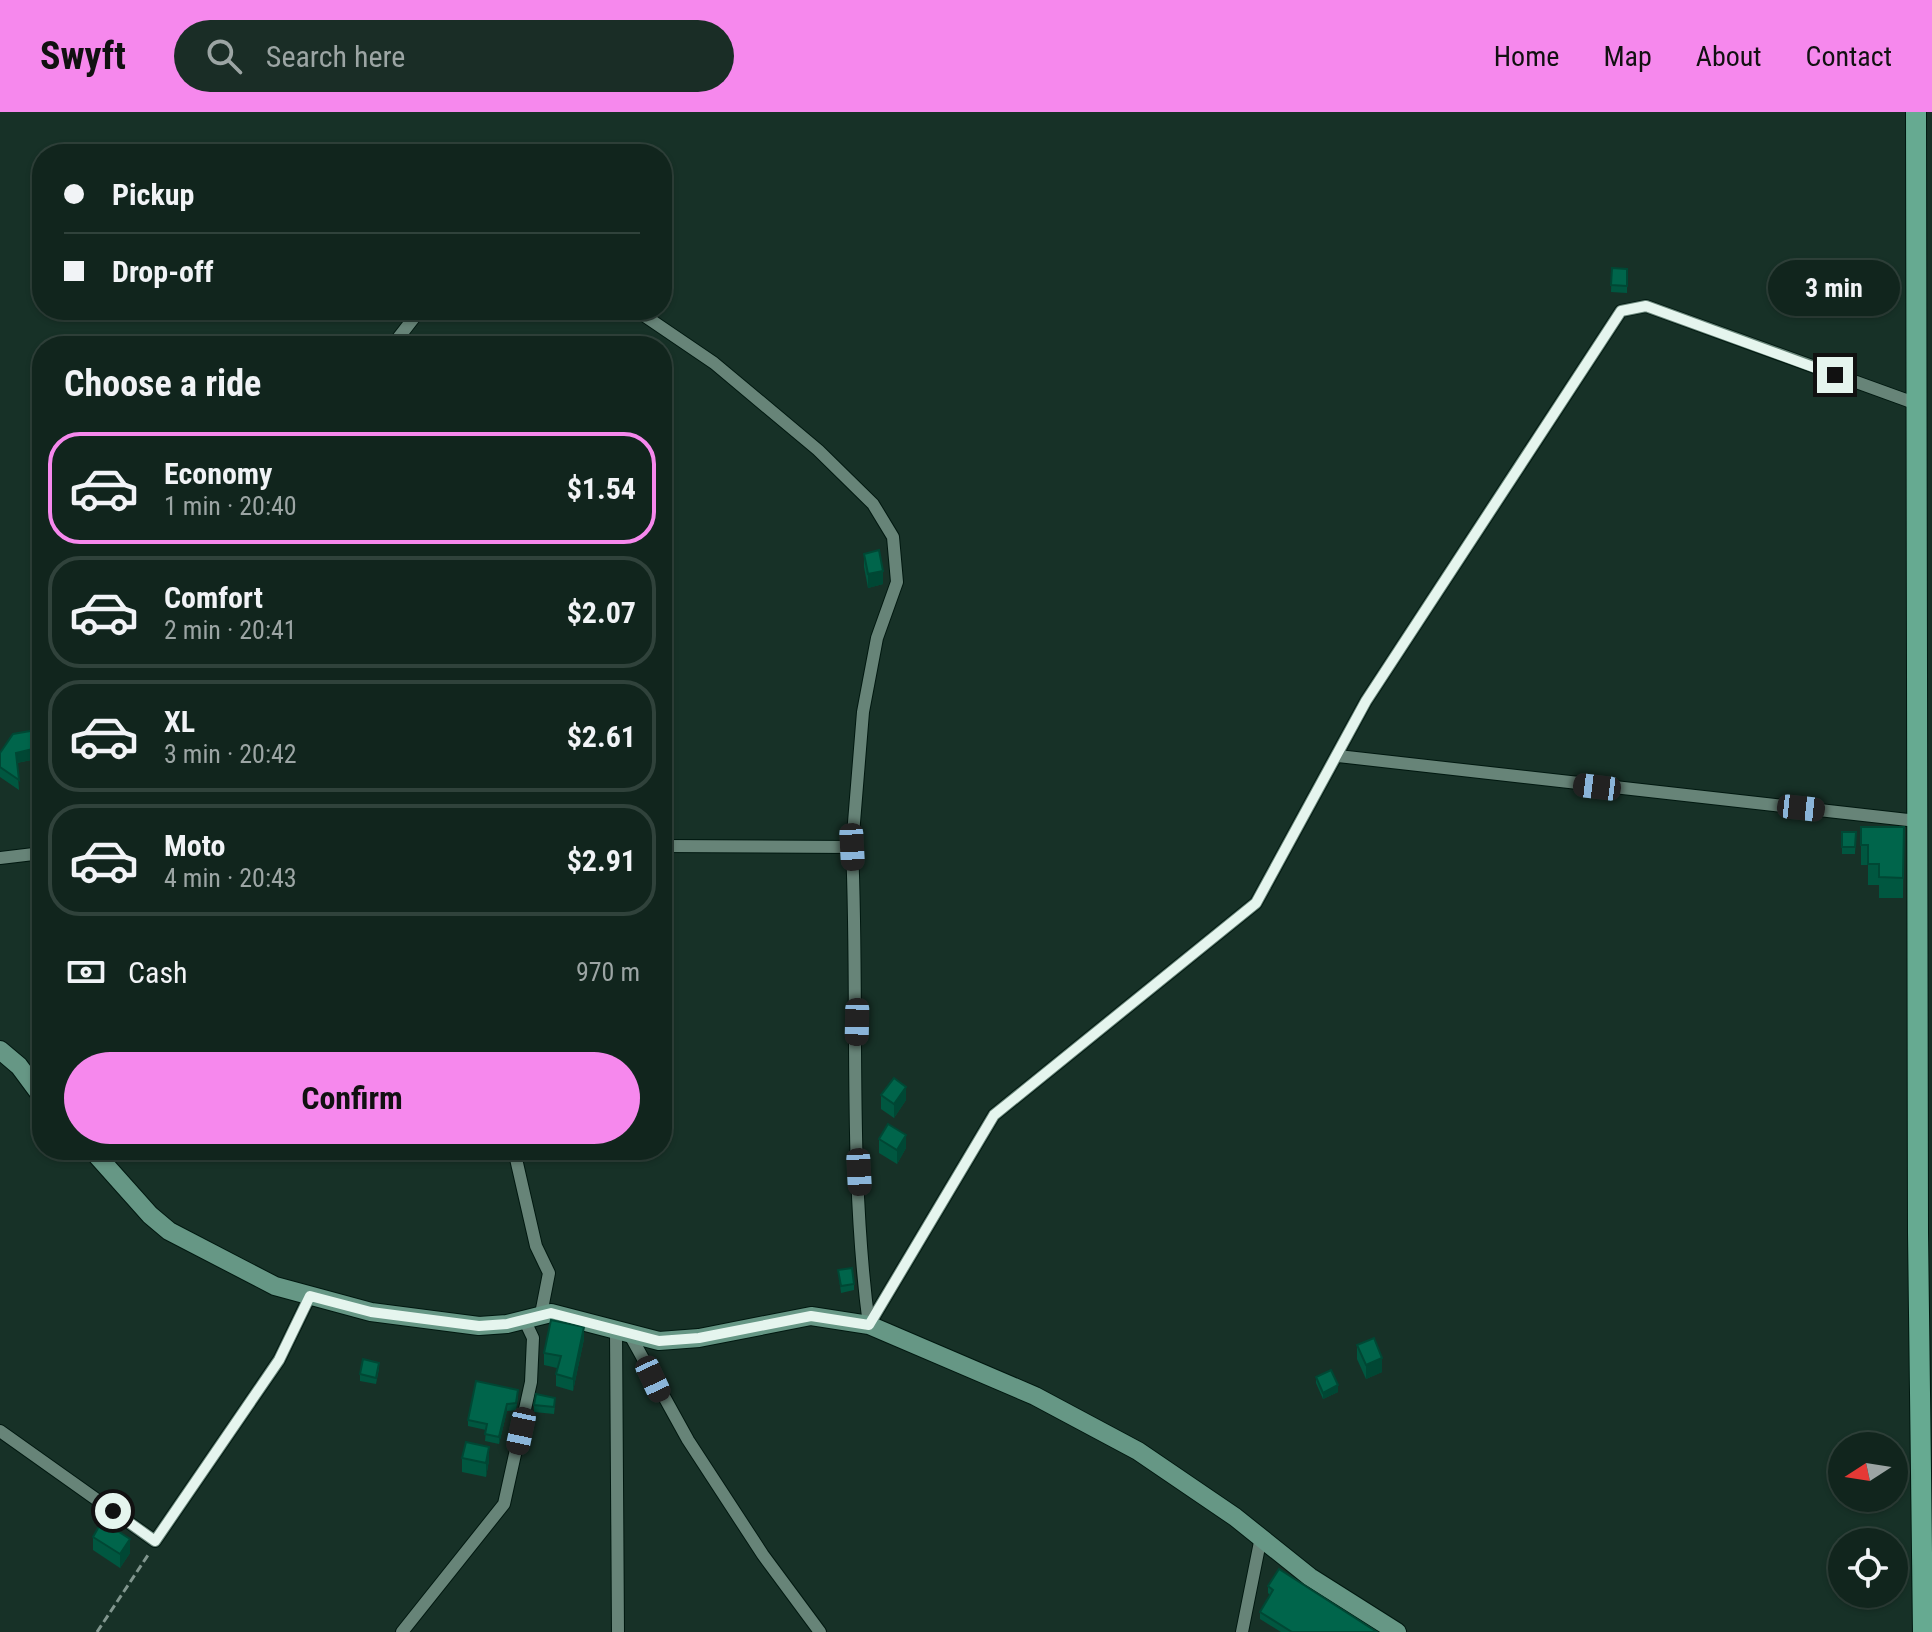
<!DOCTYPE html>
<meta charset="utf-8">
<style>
:root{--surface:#11251d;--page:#1a2d26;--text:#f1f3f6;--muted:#9ca5a4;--line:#30423b;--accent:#f688ed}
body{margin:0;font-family:"Roboto Condensed",sans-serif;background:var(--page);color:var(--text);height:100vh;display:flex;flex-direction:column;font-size:30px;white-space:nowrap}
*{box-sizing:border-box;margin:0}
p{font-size:26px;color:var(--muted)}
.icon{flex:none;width:44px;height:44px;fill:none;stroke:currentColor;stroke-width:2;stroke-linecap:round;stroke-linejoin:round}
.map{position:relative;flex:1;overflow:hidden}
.details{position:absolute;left:32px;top:224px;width:640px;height:824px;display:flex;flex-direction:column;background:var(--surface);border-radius:32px;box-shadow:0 2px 6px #0004,0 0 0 2px var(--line)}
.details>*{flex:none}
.banner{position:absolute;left:32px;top:32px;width:640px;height:176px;border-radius:32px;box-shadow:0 2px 6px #0004,0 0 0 2px var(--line);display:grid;align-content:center;height:176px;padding:0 32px;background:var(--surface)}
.needle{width:52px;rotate:258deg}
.tools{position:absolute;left:1828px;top:1320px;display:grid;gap:16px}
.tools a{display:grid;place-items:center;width:80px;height:80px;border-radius:50%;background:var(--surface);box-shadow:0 2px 6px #0004,0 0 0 2px var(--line);font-size:40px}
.end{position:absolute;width:36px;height:36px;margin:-18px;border:10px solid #e5f5ee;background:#111;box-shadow:0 0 0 4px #111}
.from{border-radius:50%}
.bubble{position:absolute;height:56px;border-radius:28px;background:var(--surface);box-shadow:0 2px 6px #0004,0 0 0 2px var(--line);font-size:26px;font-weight:700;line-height:56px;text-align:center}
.car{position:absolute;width:24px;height:48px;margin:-24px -12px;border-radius:10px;box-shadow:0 0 6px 2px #0007;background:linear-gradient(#222 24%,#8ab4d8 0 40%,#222 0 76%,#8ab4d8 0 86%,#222 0)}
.banner b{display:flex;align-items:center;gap:28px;height:76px;font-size:30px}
.banner b+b{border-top:2px solid var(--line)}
.banner i{width:20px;height:20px;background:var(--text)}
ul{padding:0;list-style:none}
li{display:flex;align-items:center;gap:24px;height:112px;margin:0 16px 12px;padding:0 16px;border:4px solid var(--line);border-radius:32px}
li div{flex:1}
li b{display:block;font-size:30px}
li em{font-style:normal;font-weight:700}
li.current{border-color:var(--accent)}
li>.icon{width:72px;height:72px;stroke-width:1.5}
h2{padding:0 32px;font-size:36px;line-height:96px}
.pay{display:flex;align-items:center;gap:20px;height:88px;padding:0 32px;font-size:30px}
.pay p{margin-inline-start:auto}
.primary-button{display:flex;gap:16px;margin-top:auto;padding:16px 32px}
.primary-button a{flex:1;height:92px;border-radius:48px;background:var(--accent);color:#111;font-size:32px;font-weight:700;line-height:92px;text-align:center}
header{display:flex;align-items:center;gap:48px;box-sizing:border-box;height:112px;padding:0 40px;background:var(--accent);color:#111}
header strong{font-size:38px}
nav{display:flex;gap:44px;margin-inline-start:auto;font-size:28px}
.search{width:560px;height:72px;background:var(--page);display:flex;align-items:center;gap:20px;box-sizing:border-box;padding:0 28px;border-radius:44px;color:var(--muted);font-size:30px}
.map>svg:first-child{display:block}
</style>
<header>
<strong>Swyft</strong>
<div class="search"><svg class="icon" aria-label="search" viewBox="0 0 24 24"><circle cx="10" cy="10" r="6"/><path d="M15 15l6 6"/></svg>Search here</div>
<nav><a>Home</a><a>Map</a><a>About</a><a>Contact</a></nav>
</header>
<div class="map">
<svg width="1932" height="1520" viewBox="0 0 1932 1520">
<rect width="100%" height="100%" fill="#173127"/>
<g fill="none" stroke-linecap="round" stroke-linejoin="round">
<g stroke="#011810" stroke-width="14">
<g id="street">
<path d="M636 198 714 251 818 338 873 392 893 425 897 470 877 526 863 600 852 735"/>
<path d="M392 234 420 198"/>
<path d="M1338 644 1917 709"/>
<path d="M662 734 852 735C859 894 848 1055 869 1213"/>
<path d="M0 746 42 741"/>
<path d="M514 1038 536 1134 549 1161 541 1202"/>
<path d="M869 1213 994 1003 1256 791 1366 589 1621 199 1646 194 1917 292"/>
<path d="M616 1219 618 1520"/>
<path d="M630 1223 688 1328 763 1443 820 1520"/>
<path d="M0 1319 155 1429 279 1248 310 1184"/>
<path d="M402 1520 504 1392 531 1270 533 1226 524 1207"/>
<path d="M1242 1520 1261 1425"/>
</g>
</g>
<g stroke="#011810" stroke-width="20">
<g id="secondary">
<path d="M0 938 19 954 42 985"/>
<path d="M92 1038 150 1103 169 1119 275 1174 371 1200 479 1214 507 1212 551 1201 659 1229 699 1226 811 1204 869 1213 1035 1284 1138 1339 1235 1405 1310 1465 1397 1520"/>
</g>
</g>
<g stroke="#011810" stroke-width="22">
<path id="primary" d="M1916 0 1918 1121 1923 1520"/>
</g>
<path stroke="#81968e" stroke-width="3" stroke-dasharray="8 4" stroke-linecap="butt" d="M97 1520 150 1440"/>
<use href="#street" stroke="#678478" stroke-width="12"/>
<use href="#secondary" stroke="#669785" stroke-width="18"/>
<use href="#primary" stroke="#66aa91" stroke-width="20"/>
</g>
<g fill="#005740">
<path d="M1612 156 1627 157V181L1611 180Z"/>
<path d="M864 442 883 472 868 476 864 455Z"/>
<path d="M0 641 41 646 17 651 19 678 0 665Z"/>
<path d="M1861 715H1904L1903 786H1879V773H1868V753H1861Z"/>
<path d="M1842 720H1856L1855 742H1842Z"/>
<path d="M881 983 906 988 894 1006 881 997Z"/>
<path d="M879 1027 906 1036 897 1052 879 1041Z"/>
<path d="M838 1158 854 1172V1178L841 1181Z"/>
<path d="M584 1227 573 1279 556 1274V1262L557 1256 544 1253V1241Z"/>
<path d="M1357 1233 1382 1260 1366 1267 1357 1247Z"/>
<path d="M379 1257 376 1272 360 1269V1262Z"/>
<path d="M1316 1265 1338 1280 1323 1287 1316 1271Z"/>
<path d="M518 1285 516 1298 507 1299 499 1332 485 1329 486 1318 468 1314V1308Z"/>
<path d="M534 1293H555L554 1302 534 1300Z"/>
<path d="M462 1346 489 1348 486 1365 462 1360Z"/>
<path d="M93 1425 130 1441 120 1456 93 1438Z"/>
<path d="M1268 1474 1377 1520H1281L1260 1507V1500L1270 1483 1268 1481Z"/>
</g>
<g fill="#004734">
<path d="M883 459V472L868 476V462Z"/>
<path d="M41 635V646L16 651V641Z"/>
<path d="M906 975V988L894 1006V992Z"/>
<path d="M906 1023V1036L897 1052V1038Z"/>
<path d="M584 1215V1227L573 1279V1267Z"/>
<path d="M1382 1246V1260L1366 1267V1253Z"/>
<path d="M1338 1273V1280L1323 1287V1281Z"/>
<path d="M507 1292V1299L499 1332V1325Z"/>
<path d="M489 1335V1348L486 1365V1351Z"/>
<path d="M130 1427V1441L120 1456V1442Z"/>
</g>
<g fill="#00654b" stroke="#004734" stroke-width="2">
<path d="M1612 156 1627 157V174L1611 173Z"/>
<path d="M879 438 883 459 868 462 864 442Z"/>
<path d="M36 618 41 635 16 641 19 668 0 655V641L13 622Z"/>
<path d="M1861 715H1904L1903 766 1879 765V752H1868V733H1861Z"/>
<path d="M1842 720H1856L1855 735H1842Z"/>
<path d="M894 966 906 975 894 992 881 983Z"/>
<path d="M888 1012 906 1023 897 1038 879 1027Z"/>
<path d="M852 1156 854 1172 841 1174 838 1158Z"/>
<path d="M551 1208 584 1215 573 1267 556 1262 561 1244 544 1241Z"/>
<path d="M1374 1226 1382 1246 1366 1253 1357 1233Z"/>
<path d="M363 1247 379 1251 376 1266 360 1262Z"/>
<path d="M1331 1258 1338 1273 1323 1281 1316 1265Z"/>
<path d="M476 1269 518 1278 516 1291 507 1292 499 1325 485 1322 487 1312 468 1308Z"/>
<path d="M536 1282 555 1286 554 1295 534 1293Z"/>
<path d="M466 1330 489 1335 486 1351 462 1346Z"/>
<path d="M102 1409 130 1427 120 1442 93 1425Z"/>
<path d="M1279 1457 1377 1520H1292L1260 1500 1273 1478 1268 1474Z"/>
</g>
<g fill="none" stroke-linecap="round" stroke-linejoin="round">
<path stroke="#e5f5ee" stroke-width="10" d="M113 1399 155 1429 279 1248 310 1184 371 1200 479 1214 507 1212 551 1201 659 1229 699 1226 811 1204 869 1213 994 1003 1256 791 1366 589 1621 199 1646 194 1835 263"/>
</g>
</svg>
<div class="tools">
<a><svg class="needle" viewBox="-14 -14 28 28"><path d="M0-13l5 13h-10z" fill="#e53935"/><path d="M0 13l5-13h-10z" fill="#9ca5a4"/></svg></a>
<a><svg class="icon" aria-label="locate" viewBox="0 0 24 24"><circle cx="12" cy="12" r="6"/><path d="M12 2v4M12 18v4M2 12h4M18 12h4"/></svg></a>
</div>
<i class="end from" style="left:113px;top:1399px"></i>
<i class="end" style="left:1835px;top:263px"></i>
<div class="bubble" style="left:1768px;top:148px;width:132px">3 min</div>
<i class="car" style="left:1597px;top:675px;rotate:277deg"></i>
<i class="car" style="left:1801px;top:696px;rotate:96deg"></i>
<i class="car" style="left:852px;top:735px;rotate:177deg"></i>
<i class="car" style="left:857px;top:910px;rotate:181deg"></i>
<i class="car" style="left:859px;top:1060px;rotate:177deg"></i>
<i class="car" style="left:653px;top:1267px;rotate:155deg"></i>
<i class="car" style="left:521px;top:1319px;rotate:192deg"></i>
<div class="banner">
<b><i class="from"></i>Pickup</b>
<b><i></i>Drop-off</b>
</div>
<section class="details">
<h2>Choose a ride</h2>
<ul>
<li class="current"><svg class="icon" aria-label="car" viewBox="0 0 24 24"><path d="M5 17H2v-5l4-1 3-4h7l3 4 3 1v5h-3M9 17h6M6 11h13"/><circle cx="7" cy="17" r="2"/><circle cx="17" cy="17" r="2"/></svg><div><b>Economy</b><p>1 min · 20:40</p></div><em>$1.54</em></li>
<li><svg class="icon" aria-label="car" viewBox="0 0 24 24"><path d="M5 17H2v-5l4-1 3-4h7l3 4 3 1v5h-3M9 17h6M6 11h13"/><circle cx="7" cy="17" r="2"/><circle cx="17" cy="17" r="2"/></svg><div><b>Comfort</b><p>2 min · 20:41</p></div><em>$2.07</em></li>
<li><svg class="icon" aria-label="car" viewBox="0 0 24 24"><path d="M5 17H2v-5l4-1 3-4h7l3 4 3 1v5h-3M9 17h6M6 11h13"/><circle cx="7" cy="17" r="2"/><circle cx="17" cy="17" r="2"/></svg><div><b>XL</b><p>3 min · 20:42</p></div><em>$2.61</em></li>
<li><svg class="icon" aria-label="car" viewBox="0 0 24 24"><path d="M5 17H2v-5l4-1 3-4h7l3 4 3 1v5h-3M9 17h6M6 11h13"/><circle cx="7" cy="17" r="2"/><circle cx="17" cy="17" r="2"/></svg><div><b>Moto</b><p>4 min · 20:43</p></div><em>$2.91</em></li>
</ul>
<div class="pay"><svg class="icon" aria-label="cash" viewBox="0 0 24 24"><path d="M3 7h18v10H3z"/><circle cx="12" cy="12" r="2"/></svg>Cash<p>970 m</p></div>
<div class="primary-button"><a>Confirm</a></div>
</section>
</div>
